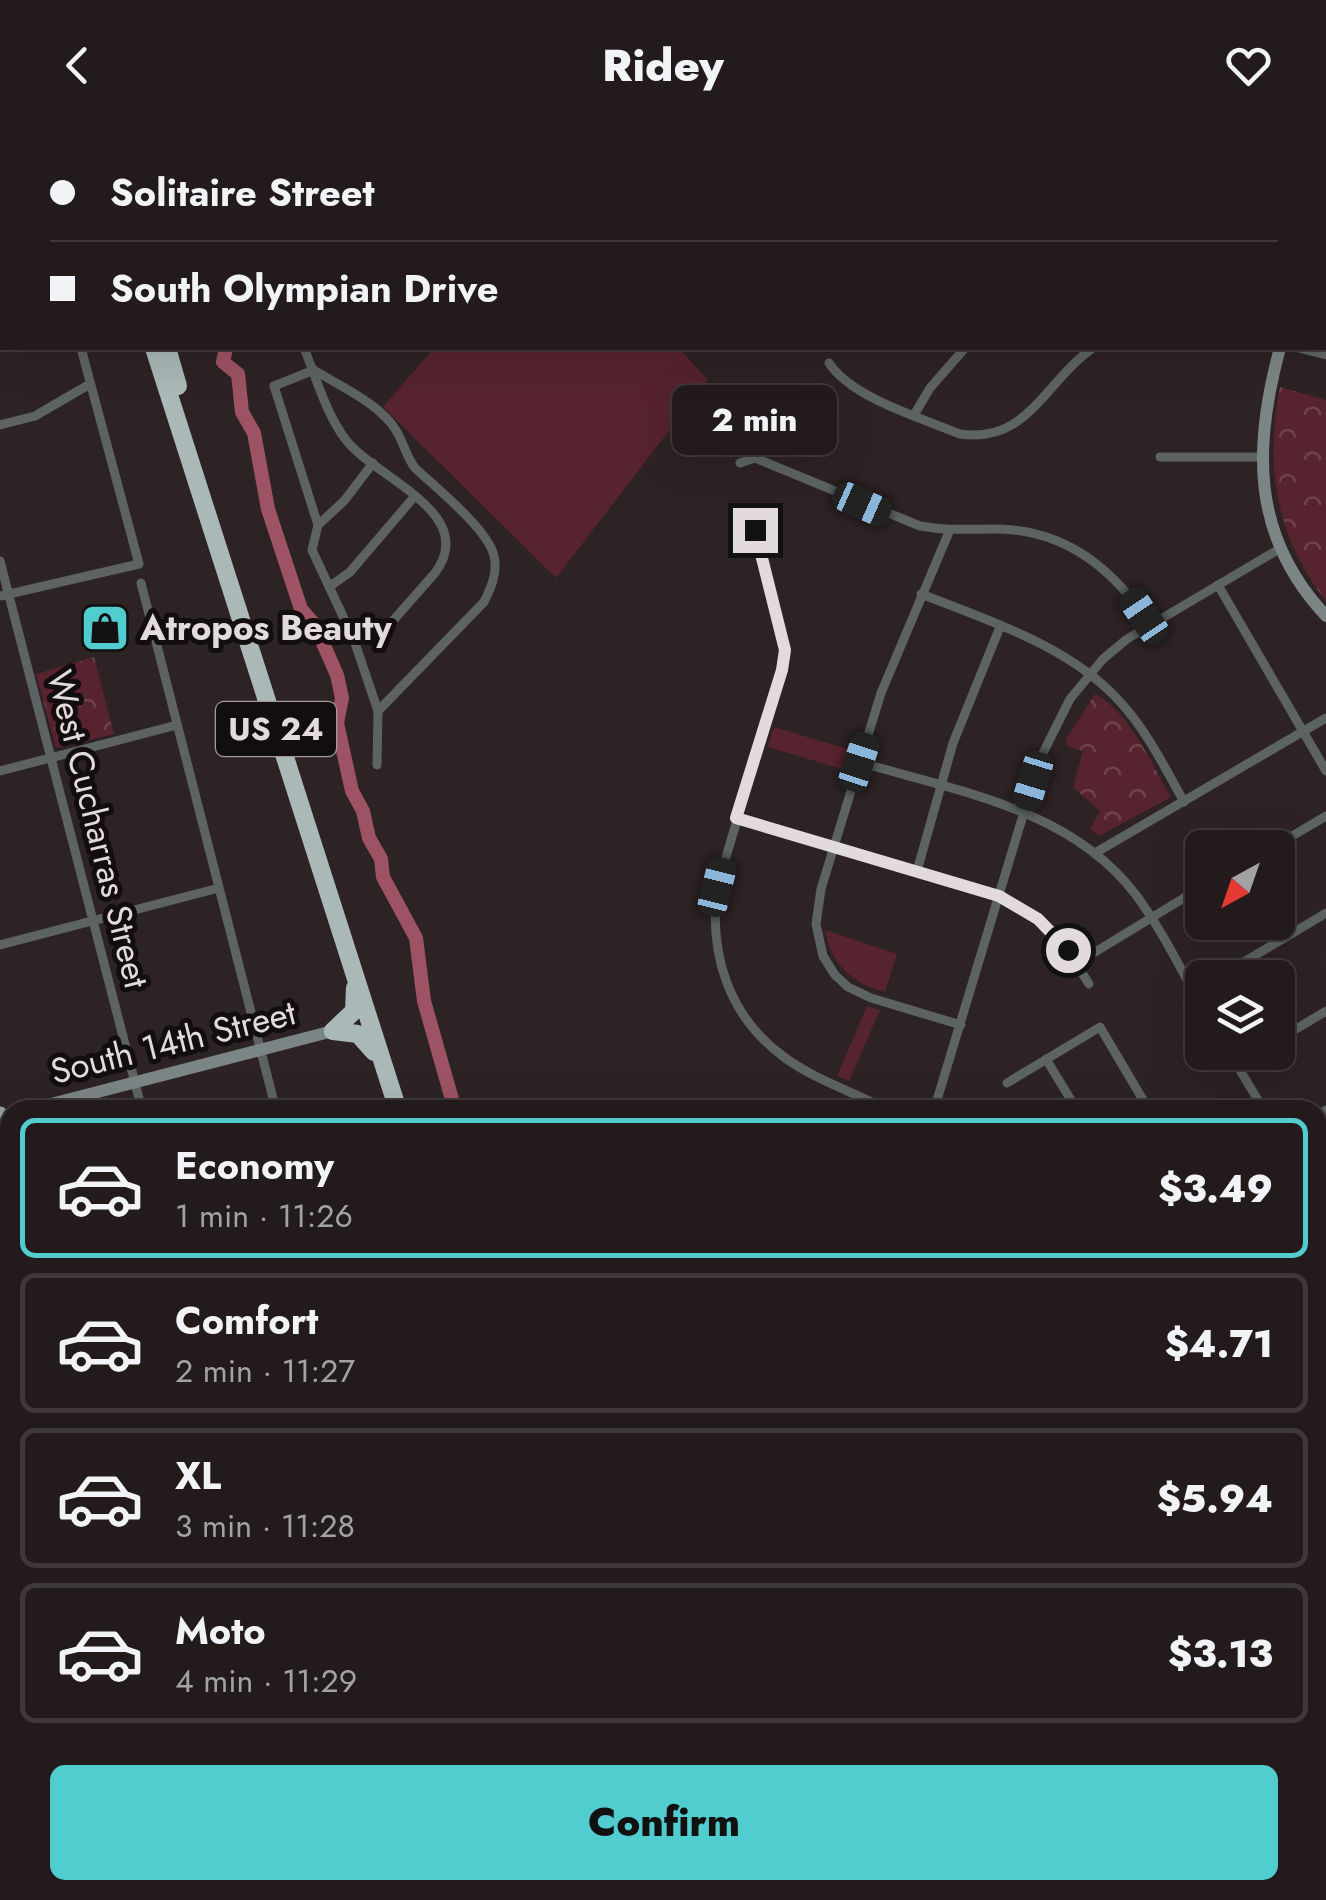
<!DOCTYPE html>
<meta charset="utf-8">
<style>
:root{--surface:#221a1b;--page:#2e2728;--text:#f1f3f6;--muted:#a2a1a3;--line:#3f383a;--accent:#52cdcf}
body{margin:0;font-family:Jost,sans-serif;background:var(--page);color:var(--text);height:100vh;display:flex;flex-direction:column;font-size:38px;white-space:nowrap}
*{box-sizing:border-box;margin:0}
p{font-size:32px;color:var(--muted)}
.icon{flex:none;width:55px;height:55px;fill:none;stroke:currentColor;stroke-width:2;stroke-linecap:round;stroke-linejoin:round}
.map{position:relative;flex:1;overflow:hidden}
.drawer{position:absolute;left:0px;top:970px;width:1328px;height:800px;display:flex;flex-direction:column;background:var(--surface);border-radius:30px 30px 0 0;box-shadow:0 10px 40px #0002,0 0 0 2px var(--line)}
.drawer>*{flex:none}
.banner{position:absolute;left:0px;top:0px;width:1328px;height:220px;box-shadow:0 10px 40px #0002,0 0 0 2px var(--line);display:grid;align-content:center;height:220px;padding:0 50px;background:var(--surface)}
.needle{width:65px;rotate:220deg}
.fabs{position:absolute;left:1185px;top:700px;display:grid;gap:20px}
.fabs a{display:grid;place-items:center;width:110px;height:110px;border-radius:15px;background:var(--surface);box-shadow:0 10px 40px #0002,0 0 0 2px var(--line);font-size:50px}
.end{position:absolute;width:45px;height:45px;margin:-22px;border:12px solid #e2dadb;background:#111;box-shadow:0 0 0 5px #111}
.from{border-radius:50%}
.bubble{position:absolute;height:70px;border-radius:15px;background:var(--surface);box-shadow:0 10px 40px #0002,0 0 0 2px var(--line);font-size:32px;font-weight:800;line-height:70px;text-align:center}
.car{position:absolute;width:30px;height:60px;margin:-30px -15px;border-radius:12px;box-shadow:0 0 8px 2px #0007;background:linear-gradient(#222 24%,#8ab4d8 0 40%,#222 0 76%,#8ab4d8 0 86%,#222 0)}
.banner b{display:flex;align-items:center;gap:35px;height:95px;font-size:38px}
.banner b+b{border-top:2px solid var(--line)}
.banner i{width:25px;height:25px;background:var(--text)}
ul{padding:18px 0 0;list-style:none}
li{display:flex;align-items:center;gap:30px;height:140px;margin:0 20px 15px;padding:0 30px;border:5px solid var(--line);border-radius:15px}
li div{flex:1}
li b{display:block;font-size:38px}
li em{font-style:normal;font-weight:800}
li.selected{border-color:var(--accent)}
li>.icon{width:90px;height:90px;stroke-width:1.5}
.primary-button{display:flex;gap:20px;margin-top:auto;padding:20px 50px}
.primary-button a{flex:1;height:115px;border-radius:15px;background:var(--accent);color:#111;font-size:40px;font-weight:800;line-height:115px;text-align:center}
header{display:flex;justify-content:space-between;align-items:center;height:130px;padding:0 50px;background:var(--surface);font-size:45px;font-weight:800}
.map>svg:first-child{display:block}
</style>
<header><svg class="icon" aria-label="back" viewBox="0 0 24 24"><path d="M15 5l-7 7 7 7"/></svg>Ridey<svg class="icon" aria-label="heart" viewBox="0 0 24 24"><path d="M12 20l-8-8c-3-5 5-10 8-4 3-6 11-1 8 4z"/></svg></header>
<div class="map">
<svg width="1326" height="1770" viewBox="0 0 1326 1770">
<defs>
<pattern id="park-crowns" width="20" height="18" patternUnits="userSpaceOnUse" patternTransform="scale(2.5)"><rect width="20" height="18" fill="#56232f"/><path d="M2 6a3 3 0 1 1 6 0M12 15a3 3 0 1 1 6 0" fill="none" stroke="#6e424d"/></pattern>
</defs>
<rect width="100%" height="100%" fill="#2d2224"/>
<g fill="#56232f">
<path d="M434 218H679L708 250 556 448 383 277Z"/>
<path d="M774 597 854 621 848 641 768 617Z"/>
<path d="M825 800 897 824 885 862C852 853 831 835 825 800Z"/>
<path d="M867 876 880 880 849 951 837 946Z"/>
</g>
<g fill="url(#park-crowns)">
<path d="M1280 257 1326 270V471C1276 408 1264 335 1280 257Z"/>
<path d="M94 527 114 604 56 618 36 544Z"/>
<path d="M1095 564C1131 583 1151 634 1171 667L1099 706 1090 699 1100 681 1073 657 1083 621 1067 616 1066 609Z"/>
</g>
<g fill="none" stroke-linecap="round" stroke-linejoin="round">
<g stroke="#9d5363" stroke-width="14">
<path d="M254 0V2"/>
<path d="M226 218 223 232 238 244 242 282 254 303 268 379 301 479 315 495 337 545 342 568 337 593 352 661 363 681 369 708 381 729 383 747 416 808 424 871 455 980"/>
<path d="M751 1770 753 1760"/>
</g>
<g stroke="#5d6363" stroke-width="9">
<path d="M25 0V2"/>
<path d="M287 0V2"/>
<path d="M764 0 766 2"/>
<path d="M1062 2V0"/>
<path d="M1325 137 1326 138"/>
<path d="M304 218C316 247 326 284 346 310 375 348 480 383 435 443L383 502 354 510"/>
<path d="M1299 218 1326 225"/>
<path d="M829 233C852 268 921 288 960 304 1028 314 1045 251 1093 218"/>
<path d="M314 240C341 257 381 274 397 302 404 314 406 326 415 338 436 358 488 399 494 426 498 442 491 458 484 472L378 581"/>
<path d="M314 240 274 256 318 395 312 420 354 510 378 581 377 635"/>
<path d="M914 285 930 258 965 218"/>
<path d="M0 295 35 286 90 254"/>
<path d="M1160 327H1261"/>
<path d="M740 333 755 328 920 396C947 401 971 399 998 399 1066 400 1115 440 1150 495"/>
<path d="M318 395 344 371 373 333"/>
<path d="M755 399 785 520 782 540 717 757C709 824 728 886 784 927 815 950 854 962 888 980"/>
<path d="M949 402 881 563 821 759 816 794 823 826 835 845 848 857 871 868 961 895"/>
<path d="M0 431 142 980"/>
<path d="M141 453 276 980"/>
<path d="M1218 455 1326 641"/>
<path d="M329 457 350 442 414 367"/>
<path d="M921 464C990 491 1072 517 1122 574 1148 603 1165 638 1184 672"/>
<path d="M0 466 139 434 81 218"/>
<path d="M859 632C957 661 1071 679 1136 765 1162 800 1181 840 1202 877"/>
<path d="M0 641 177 595"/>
<path d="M736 688 999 766C1041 786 1065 814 1089 854"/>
<path d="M1272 718 1326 686"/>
<path d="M1095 723 1326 588"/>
<path d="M917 741 953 613 1000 497"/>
<path d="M0 815 219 758"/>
<path d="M1077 833 1202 757"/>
<path d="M1217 848 1326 783"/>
<path d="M1278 910 1326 881"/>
<path d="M1229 922 1264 980"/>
<path d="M1046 929 1077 980"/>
<path d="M1236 935 1257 922"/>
<path d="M1007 953 1100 897 1149 980"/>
<path d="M934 980 1040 629 1070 569 1103 529 1127 509 1281 418"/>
<path d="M1318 985 1326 980"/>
<path d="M1318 1120H1326"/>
<path d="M1318 1144 1326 1174"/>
<path d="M0 1159 10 1157"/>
<path d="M0 1333 10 1331"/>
<path d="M1318 1476 1326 1483"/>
<path d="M1318 1500 1326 1490"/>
<path d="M0 1556 10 1595"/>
<path d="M1318 1661 1326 1668"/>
<path d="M0 1679 10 1677"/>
<path d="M52 1760 55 1770"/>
<path d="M308 1760 314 1770"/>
<path d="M425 1760 427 1770"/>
<path d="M1057 1760 1070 1770"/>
<path d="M530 1770 531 1760"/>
<path d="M1089 1770 1097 1760"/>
</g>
<g stroke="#7c8585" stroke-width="12">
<path d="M1325 50 1326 46"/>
<path d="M1280 218C1253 317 1251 406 1326 486"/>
<path d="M28 980 333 901"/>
<path d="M1318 1297 1326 1287"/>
<path d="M0 1506 10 1504"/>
<path d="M916 1770 925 1760"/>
</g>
<g stroke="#94a0a0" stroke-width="15">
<path d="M0 984 10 1026"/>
<path d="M195 1760 198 1770"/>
</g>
<g stroke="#aab8b8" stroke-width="18">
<path d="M81 0 82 2"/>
<path d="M96 0 97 2"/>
<path d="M154 218 398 980"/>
<path d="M167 218 178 256"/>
<path d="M333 901 358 904 374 922"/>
<path d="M333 901 354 881 355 858"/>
<path d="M650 1760 653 1770"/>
<path d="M664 1760 667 1770"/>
</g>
</g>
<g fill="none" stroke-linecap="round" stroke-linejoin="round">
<path stroke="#e2dadb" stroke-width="12" d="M755 400 785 520 782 540 736 688 999 766 1038 789 1068 820"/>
</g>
<defs>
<g id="shop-square" transform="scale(2.5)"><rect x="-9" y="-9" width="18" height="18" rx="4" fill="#52cdcf" stroke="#120d0e"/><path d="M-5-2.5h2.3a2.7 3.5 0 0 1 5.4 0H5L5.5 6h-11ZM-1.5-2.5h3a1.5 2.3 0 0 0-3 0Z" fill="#111"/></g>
</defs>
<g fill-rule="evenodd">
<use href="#shop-square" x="105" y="498"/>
</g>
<g text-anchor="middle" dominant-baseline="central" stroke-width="10" stroke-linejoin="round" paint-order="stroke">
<rect fill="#120d0e" stroke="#a49c9e" stroke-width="2.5" x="216" y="572" width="120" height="54" rx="8"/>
<g font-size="32" font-weight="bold" fill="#e2dadb">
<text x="276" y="599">US 24</text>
</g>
<g font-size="35" font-weight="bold" fill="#e2dadb" stroke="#120d0e" text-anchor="start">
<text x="140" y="498">Atropos Beauty</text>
</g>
<g font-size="35" fill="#e2dadb" stroke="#120d0e">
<text transform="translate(98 699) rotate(76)">West Cucharras Street</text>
<text transform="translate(173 912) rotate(-14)">South 14th Street</text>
</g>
</g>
</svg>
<div class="fabs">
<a><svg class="needle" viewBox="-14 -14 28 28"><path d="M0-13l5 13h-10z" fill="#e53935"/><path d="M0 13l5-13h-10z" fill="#a2a1a3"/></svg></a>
<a><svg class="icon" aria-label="layers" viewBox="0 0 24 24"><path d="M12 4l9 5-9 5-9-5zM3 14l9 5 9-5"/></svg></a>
</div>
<i class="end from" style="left:1068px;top:820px"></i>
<i class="end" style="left:755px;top:400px"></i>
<div class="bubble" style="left:672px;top:255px;width:165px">2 min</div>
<i class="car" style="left:862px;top:374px;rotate:114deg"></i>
<i class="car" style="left:1144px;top:486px;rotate:326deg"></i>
<i class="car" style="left:859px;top:632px;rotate:18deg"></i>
<i class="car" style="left:1033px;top:651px;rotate:197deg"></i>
<i class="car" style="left:717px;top:757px;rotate:14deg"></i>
<div class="banner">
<b><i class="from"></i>Solitaire Street</b>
<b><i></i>South Olympian Drive</b>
</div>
<section class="drawer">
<ul>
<li class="selected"><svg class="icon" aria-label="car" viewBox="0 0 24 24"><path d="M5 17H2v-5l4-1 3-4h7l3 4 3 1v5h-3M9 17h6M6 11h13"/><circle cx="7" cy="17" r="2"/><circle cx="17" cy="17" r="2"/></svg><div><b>Economy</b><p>1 min · 11:26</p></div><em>$3.49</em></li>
<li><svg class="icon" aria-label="car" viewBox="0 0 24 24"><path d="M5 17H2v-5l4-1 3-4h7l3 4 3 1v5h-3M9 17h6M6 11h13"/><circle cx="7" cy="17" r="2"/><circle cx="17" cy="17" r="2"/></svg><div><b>Comfort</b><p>2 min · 11:27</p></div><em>$4.71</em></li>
<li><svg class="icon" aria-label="car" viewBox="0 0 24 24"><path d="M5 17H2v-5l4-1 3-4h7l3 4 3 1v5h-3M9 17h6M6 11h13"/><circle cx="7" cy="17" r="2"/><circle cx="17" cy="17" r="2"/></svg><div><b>XL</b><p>3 min · 11:28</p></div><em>$5.94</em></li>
<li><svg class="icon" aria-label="car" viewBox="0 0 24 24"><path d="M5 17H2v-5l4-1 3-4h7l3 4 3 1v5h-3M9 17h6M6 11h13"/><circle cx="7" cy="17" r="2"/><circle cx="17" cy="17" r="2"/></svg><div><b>Moto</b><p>4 min · 11:29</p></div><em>$3.13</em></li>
</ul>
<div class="primary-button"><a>Confirm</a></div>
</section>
</div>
